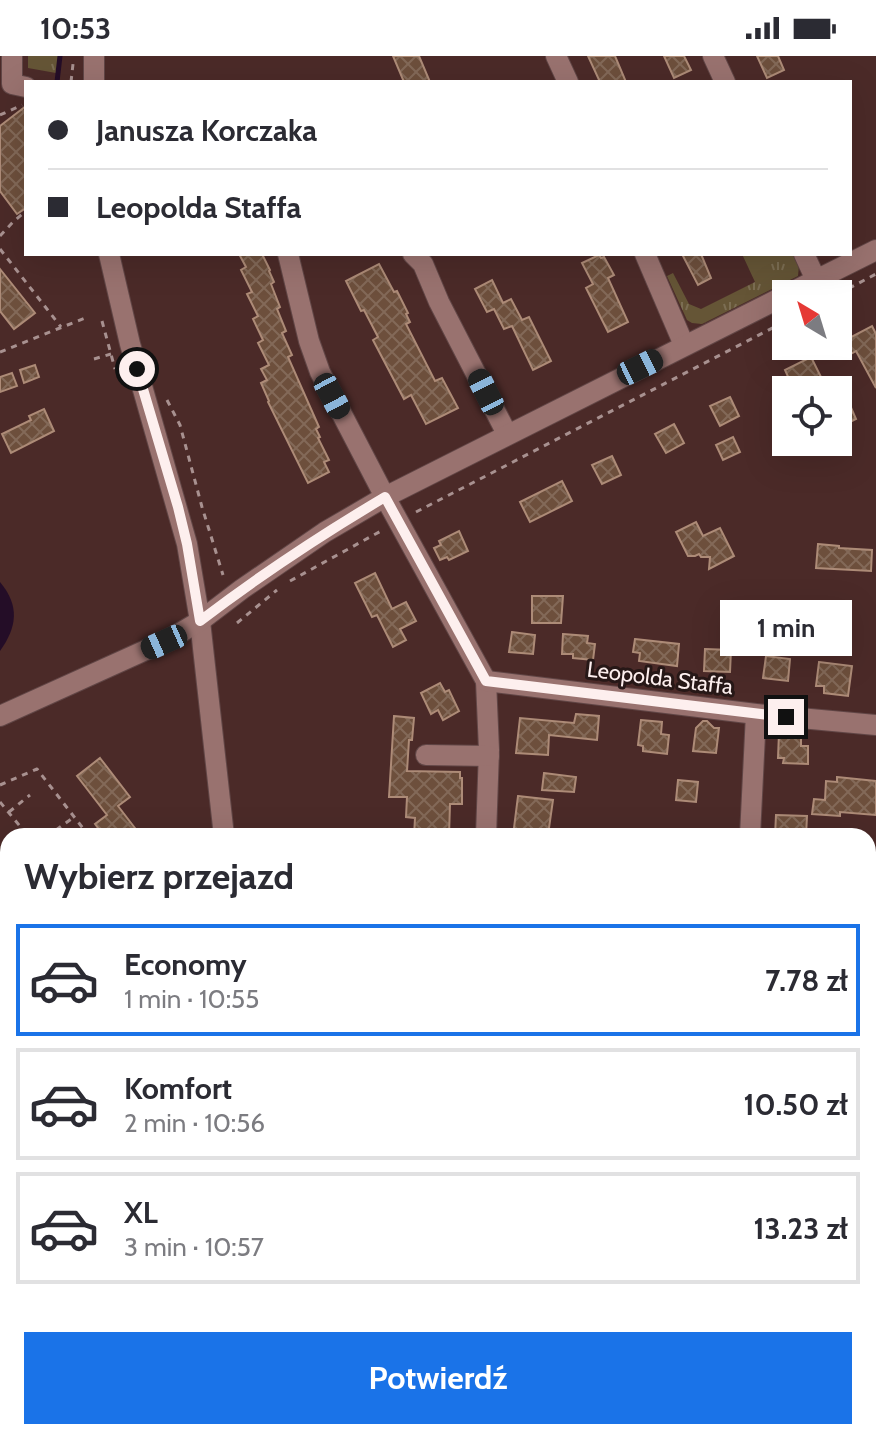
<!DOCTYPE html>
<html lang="pl">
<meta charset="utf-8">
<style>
:root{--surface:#fff;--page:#f7f7f7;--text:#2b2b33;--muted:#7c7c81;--line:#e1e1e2;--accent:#1a73e8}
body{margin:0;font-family:Cabin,sans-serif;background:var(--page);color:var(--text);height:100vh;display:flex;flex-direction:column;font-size:30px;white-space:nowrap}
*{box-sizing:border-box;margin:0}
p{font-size:26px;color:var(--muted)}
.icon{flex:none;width:44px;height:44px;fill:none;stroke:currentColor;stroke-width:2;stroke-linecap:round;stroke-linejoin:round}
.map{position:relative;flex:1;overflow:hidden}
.panel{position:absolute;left:0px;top:772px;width:876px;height:612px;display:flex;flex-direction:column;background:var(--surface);border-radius:24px 24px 0 0;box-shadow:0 8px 32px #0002}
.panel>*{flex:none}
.top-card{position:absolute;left:24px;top:24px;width:828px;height:176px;border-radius:0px;box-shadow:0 8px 32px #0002;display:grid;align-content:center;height:176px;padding:0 24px;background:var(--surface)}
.needle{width:52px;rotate:322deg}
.buttons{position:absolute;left:772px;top:224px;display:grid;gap:16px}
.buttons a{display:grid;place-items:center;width:80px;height:80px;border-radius:0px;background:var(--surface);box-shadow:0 8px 32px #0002;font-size:40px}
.end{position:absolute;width:36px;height:36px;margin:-18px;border:10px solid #fdefee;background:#111;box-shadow:0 0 0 4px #111}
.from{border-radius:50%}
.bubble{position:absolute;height:56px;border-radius:0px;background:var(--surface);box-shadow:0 8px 32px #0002;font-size:26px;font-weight:700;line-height:56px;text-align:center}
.car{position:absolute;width:24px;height:48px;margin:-24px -12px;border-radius:10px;box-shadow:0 0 6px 2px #0007;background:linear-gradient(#222 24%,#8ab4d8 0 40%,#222 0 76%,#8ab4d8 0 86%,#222 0)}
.top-card b{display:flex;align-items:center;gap:28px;height:76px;font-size:30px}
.top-card b+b{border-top:2px solid var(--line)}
.top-card i{width:20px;height:20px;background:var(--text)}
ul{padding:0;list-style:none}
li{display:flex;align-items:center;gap:24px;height:112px;margin:0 16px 12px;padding:0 8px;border:4px solid var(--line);border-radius:0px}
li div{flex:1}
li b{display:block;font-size:30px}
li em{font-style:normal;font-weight:700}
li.on{border-color:var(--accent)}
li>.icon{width:72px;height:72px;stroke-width:1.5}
h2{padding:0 24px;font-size:36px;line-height:96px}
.button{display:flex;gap:16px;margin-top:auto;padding:16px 24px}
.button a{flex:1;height:92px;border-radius:0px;background:var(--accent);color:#fff;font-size:32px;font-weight:700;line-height:92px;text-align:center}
.status{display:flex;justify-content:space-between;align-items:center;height:56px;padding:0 40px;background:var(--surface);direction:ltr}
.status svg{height:22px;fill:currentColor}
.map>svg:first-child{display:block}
</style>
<div class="status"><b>10:53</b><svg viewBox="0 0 49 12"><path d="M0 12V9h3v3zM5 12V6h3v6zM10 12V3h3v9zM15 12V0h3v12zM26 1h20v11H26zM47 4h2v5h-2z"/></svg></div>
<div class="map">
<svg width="876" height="1384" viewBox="0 0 876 1384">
<defs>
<pattern id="grass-tufts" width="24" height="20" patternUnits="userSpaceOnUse" patternTransform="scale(2)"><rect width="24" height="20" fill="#655536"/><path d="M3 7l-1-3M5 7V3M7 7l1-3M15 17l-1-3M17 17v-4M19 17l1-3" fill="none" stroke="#7c6e53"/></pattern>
<pattern id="building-cross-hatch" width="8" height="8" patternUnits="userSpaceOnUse" patternTransform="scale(2)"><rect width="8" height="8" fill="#6d4f3c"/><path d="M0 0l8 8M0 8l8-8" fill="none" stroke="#836958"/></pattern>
</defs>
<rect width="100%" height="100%" fill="#4b2a28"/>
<path fill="#59302f" d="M0 1202 8 1219V1376H83L86 1384H0Z"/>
<g fill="url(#grass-tufts)">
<path d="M28 0H59L56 17 28 12Z"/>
<path d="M742 198H794L799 209 798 220 702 268 692 267 687 264 667 220 673 217 689 248 701 253 755 226Z"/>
<path d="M868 1101 876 1102V1370L868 1368Z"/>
</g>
<path fill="#655536" d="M105 1376H167L170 1384H109Z"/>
<path fill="#240d27" d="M0 526C20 550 17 571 0 595Z"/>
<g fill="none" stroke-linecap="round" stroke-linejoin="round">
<path stroke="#240d27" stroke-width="5" d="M57 26 60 0"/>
</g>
<g fill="url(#building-cross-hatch)" stroke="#ad8b77" stroke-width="2">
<path d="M393 0H419L430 26H404Z"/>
<path d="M588 0H615L626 26H600Z"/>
<path d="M664 0H684L691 14 674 22Z"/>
<path d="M757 0H778L784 14 767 22Z"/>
<path d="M26 50V152L17 158 0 135V70Z"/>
<path d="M239 198H262L270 214 269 215 274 226 271 228 280 251 277 253 286 275 282 277 292 299 288 301 319 371 316 373 320 381 318 382 329 404 324 406 329 416 308 427 268 346 269 345 261 327 267 324 261 313 269 309 258 287 263 284 253 263 258 260 247 238 252 236 241 214 246 211Z"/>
<path d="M682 198H701L711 222 698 229Z"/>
<path d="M599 199 601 202 604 201 614 219 608 222 628 266 608 276 586 232 593 228 582 207Z"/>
<path d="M379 208 394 236 397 235 408 257 406 258 410 266 406 268 435 325 442 322 458 352 426 368 411 339 404 343 373 284 378 281 364 254 361 255 346 225Z"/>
<path d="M0 213 35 257 14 273 0 255Z"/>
<path d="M492 224 503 247 511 243 522 264 529 261 551 305 533 314 512 270 504 273 494 253 487 256 475 233Z"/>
<path d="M872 270 876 278V332L856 295 845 301 838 288Z"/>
<path d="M811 301 823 325 804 334H794L785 314Z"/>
<path d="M35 309 39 321 24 327 20 314Z"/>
<path d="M12 317 17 330 0 336V321Z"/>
<path d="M730 341 739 360 720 370 710 350Z"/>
<path d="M849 347 856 363 838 372V352Z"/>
<path d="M44 353 54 375 11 397 2 378 31 364 29 360Z"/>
<path d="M674 368 684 387 666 397 655 378Z"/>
<path d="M733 381 740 396 723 404 716 389Z"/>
<path d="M612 400 621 419 602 428 592 409Z"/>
<path d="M562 425 572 445 530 466 520 446Z"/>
<path d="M696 466 703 480 720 472 734 500 709 513 710 501H701L699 498 695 500H688L676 476Z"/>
<path d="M459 475 468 495 449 504 447 501 440 504 434 492 441 489 439 485Z"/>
<path d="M818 488 839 490V492L872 494 871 515 816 512Z"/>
<path d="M375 517 392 553 406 546 416 565 400 573 406 584 393 591 377 559 372 561 355 527Z"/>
<path d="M532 540H563L561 567H532Z"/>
<path d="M512 576 535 579 533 598 509 596Z"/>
<path d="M563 578 588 580 587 587 595 588 593 604 573 602V598H562Z"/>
<path d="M635 583 679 588 677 610 639 605 640 597 633 596Z"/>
<path d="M705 593 731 594 730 616 704 615Z"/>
<path d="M766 600 790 603 788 625 763 622Z"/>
<path d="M819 606 852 610 848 640 824 637V630H816Z"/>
<path d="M440 627 445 636 449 634 459 655 443 664 438 654 431 658 421 637Z"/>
<path d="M576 658 599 660 597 684 549 679 548 699 516 697 520 662 574 667Z"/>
<path d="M394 660 414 662 412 684H409L407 715 460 716V722H462V748H450L449 780H414L415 762 406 761 407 741H389Z"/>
<path d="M641 664 662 666 661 678 669 679 667 698 643 695V690L638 689Z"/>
<path d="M703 665H707L714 672H719L716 697 693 695 696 672Z"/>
<path d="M779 677 801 678V690H808V708L783 707 784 702H778Z"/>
<path d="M100 702 130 741 118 750 141 780H104L95 768 107 759 77 720Z"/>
<path d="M544 717 576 721 574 736 542 734Z"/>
<path d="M837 721 876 725V759L840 756V760L812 758 814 743 825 744 826 725 837 726Z"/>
<path d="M678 724 698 726 696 746 676 744Z"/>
<path d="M518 740 553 744 548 779 513 780Z"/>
<path d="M776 759 807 760 806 780H775Z"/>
</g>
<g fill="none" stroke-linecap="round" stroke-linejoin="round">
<g stroke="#614646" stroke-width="22">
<g id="minor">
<path d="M12 0V28L26 31"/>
<path d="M556 0 568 26"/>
<path d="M713 0 725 26"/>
<path d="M94 26V0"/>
<path d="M109 198 130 288 187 488 200 565 224 780"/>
<path d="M288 198 309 285 320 316 385 441 486 625 489 694 486 780"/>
<path d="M413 198 423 208 439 246 507 378"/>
<path d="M645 198 684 289"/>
<path d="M804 198 816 224"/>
<path d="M788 238 876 194"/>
<path d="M486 625 756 658 876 669"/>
<path d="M0 660 168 584 200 565 242 533 325 476 385 441 786 239"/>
<path d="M426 699 489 700"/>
<path d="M750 780 756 658"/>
<path d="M0 895 8 906"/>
<path d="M868 1074 876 1075"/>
<path d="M0 1167 8 1182"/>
<path d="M97 1376 101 1384"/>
<path d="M423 1376 439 1384"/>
<path d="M587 1384 592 1376"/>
</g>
</g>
<g stroke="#a89190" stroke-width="3" stroke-dasharray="6 6" stroke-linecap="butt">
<path d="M71 26 73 8"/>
<path d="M0 59 22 49"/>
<path d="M0 180 13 166 26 155"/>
<path d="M0 193 61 271"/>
<path d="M838 238 876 218"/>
<path d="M102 265 115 313"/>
<path d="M0 296 85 262"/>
<path d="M94 303 111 298"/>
<path d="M167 344 180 369 202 451 223 519"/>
<path d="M416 456 786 265"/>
<path d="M290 525 381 475"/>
<path d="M237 567 277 534"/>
<path d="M0 729 37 713 89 780"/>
<path d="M0 746 28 780"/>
<path d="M9 756 30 739"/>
<path d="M56 774 74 761"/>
<path d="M57 780 60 778"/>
<path d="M0 851 8 862"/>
<path d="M0 1018 8 1020"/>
<path d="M0 1044H8"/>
<path d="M868 1097 876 1098"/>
<path d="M0 1107H8"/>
<path d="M0 1305 8 1310"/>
<path d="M456 1376 471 1384"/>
<path d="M828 1376 836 1384"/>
</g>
<use href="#minor" stroke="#99726f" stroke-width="20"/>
</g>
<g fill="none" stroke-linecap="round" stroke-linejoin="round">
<path stroke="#fdefee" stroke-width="10" d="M137 313 178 451 187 488 200 565C259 520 321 479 385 441L486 625 786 661"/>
</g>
<g text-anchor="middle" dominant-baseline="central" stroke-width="6" stroke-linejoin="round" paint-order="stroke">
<g font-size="22" fill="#fdefee" stroke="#271817">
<text transform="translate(660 622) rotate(7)">Leopolda Staffa</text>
</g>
</g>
</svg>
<div class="buttons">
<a><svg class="needle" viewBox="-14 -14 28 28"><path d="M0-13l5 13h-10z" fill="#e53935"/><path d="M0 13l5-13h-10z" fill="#7c7c81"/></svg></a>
<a><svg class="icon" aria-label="locate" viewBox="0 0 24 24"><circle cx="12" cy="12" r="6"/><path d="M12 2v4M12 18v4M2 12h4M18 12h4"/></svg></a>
</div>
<i class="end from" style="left:137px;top:313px"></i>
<i class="end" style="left:786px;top:661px"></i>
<div class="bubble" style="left:720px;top:544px;width:132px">1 min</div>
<i class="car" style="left:640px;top:311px;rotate:64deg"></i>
<i class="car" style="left:486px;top:336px;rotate:333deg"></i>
<i class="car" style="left:332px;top:340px;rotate:152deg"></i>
<i class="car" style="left:164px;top:586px;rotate:246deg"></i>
<div class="top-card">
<b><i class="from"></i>Janusza Korczaka</b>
<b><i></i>Leopolda Staffa</b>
</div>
<section class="panel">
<h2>Wybierz przejazd</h2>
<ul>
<li class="on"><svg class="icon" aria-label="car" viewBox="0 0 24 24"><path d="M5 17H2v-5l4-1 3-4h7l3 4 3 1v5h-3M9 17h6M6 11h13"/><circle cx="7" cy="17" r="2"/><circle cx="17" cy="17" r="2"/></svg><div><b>Economy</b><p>1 min · 10:55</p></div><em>7.78 zł</em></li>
<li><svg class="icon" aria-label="car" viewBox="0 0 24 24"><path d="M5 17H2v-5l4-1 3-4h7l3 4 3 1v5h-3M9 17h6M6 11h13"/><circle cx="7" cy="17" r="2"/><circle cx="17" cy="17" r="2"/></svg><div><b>Komfort</b><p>2 min · 10:56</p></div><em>10.50 zł</em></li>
<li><svg class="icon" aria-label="car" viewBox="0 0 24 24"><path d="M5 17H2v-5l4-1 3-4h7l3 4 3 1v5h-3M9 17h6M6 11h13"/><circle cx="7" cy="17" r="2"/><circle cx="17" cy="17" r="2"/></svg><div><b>XL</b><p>3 min · 10:57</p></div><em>13.23 zł</em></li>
</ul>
<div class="button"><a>Potwierdź</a></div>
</section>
</div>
